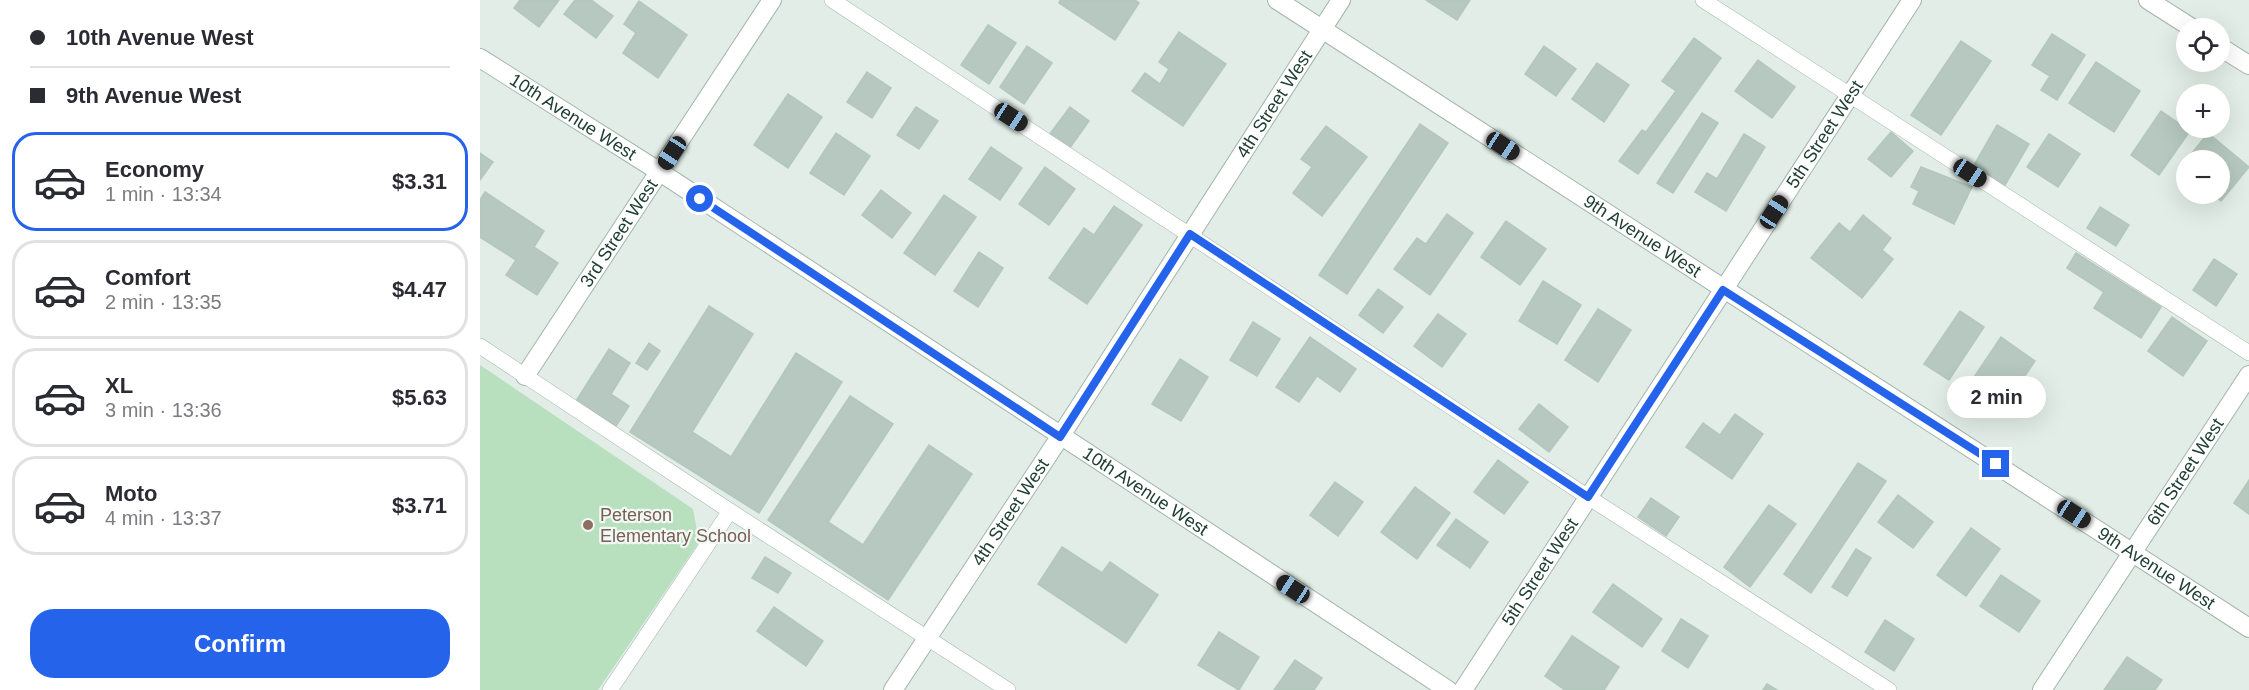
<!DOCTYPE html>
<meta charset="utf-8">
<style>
:root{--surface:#fff;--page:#f2f2f3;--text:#2b2b33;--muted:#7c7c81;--line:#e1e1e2;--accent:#2563eb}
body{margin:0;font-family:Arial,sans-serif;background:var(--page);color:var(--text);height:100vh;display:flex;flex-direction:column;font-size:22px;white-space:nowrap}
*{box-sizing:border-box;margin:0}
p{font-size:20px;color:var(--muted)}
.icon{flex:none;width:33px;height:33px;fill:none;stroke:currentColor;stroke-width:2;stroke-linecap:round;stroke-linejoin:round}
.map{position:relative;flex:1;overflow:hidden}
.drawer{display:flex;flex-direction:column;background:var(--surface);width:480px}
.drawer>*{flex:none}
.banner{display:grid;align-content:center;height:132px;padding:0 30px;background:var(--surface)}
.buttons{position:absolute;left:1696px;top:18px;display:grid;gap:12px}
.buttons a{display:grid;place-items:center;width:54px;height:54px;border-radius:50%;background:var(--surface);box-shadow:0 6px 24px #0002;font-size:30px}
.end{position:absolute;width:27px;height:27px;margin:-14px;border:8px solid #2563eb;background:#fff;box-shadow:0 0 0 3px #fff}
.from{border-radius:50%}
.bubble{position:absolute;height:42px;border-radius:21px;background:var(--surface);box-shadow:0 6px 24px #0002;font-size:20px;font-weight:600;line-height:42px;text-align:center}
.car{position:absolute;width:18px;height:36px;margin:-18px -9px;border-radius:8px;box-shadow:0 0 4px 2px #0007;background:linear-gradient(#222 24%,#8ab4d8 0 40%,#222 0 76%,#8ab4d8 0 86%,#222 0)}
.banner b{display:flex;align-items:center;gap:21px;height:57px;font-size:22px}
.banner b+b{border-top:2px solid var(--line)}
.banner i{width:15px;height:15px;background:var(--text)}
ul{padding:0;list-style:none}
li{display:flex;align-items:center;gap:18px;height:99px;margin:0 12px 9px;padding:0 18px;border:3px solid var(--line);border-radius:24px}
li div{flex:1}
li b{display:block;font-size:22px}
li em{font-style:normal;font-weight:600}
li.current{border-color:var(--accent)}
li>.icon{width:54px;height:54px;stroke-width:1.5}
.button{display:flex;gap:12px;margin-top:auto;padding:12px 30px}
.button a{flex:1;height:69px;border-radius:24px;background:var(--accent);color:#fff;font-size:24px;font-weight:600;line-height:69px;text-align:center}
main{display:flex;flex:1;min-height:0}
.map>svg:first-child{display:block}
</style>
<main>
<section class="drawer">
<div class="banner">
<b><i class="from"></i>10th Avenue West</b>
<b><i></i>9th Avenue West</b>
</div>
<ul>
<li class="current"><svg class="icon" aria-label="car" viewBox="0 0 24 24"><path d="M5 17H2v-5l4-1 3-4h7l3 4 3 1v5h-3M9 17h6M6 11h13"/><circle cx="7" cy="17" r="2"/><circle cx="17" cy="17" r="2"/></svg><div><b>Economy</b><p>1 min · 13:34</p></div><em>$3.31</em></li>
<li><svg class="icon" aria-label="car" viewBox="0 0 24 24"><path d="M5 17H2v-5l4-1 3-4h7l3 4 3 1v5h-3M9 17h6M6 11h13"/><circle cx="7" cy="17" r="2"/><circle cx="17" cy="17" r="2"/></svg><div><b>Comfort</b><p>2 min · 13:35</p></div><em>$4.47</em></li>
<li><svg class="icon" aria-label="car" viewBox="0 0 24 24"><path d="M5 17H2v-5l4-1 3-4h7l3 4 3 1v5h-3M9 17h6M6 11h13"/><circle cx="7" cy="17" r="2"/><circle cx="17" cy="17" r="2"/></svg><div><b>XL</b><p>3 min · 13:36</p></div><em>$5.63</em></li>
<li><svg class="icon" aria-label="car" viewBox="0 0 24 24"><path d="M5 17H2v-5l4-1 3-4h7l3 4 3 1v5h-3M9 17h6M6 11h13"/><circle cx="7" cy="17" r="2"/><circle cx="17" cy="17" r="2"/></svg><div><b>Moto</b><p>4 min · 13:37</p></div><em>$3.71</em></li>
</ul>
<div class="button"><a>Confirm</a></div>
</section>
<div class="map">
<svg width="1769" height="690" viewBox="0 0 1769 690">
<rect width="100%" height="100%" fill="#e1ede6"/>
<path fill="#b8e0be" d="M0 365 213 509 219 542 118 690H0Z"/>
<g fill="#b6c8bf" stroke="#b3c7bc" stroke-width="1.5">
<path d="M40 0H79L59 27 34 8Z"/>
<path d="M95 0H111L133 16 116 38 84 14Z"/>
<path d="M580 0H655L659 3 635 40 579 3Z"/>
<path d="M946 0H990L977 20Z"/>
<path d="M159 1 207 35 178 78 143 53 156 33 144 24Z"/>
<path d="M508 25 536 43 509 84 481 65Z"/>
<path d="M699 32 746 64 703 126 652 91 665 73 680 84 689 69 679 62Z"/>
<path d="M1572 34 1605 55 1577 100 1561 90 1570 76 1552 65Z"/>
<path d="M1214 38 1241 58 1158 174 1139 161 1162 130 1166 132 1196 91 1182 81Z"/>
<path d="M1481 41 1511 61 1461 135 1431 115Z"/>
<path d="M547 46 572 63 544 104 520 87Z"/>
<path d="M1064 46 1096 69 1076 96 1045 74Z"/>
<path d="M1278 60 1315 87 1292 118 1255 91Z"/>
<path d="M1616 62 1660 91 1634 132 1589 103Z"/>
<path d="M1117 63 1149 85 1124 122 1092 99Z"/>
<path d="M387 72 411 88 392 118 367 102Z"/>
<path d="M308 94 342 117 308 168 274 145Z"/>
<path d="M436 107 458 121 439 149 417 135Z"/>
<path d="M590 107 609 121 589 149 569 135Z"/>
<path d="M1681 111 1710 131 1679 175 1651 155Z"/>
<path d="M1222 113 1238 123 1193 193 1177 183Z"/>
<path d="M940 124 968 143 867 294 839 275Z"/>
<path d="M1517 125 1549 144 1525 185 1493 167Z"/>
<path d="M846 126 887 157 842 216 813 193 832 167 821 159Z"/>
<path d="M1411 132 1433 151 1411 177 1388 159Z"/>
<path d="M356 133 390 156 364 195 330 173Z"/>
<path d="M1728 133 1769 167 1741 201 1732 194H1740V160H1707V173L1700 168Z"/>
<path d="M1264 134 1285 147 1246 211 1215 192 1227 173 1237 179Z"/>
<path d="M1569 134 1600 154 1578 187 1547 167Z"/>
<path d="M511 147 542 168 520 200 489 179Z"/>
<path d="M0 153 13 162 0 180Z"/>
<path d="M565 167 595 189 569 225 539 204Z"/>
<path d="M1441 167 1492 187 1474 224 1433 204 1439 191 1431 187Z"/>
<path d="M401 190 431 213 412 238 382 215Z"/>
<path d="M5 192 64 231 54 247 78 263 57 295 26 275 36 260 0 237V200Z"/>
<path d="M464 195 496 217 455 275 424 253Z"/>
<path d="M634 206 662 225 607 304 569 278 604 228 614 235Z"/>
<path d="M1620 207 1649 225 1636 246 1607 228Z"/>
<path d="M967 214 993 233 950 295 914 269 937 238 946 244Z"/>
<path d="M1383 215 1411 238 1402 250 1413 259 1382 298 1331 258 1359 223 1370 232Z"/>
<path d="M1026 221 1066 249 1040 285 1001 257Z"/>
<path d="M499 252 523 268 498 307 474 291Z"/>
<path d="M1596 253 1681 307 1661 338 1614 308 1624 292 1587 268Z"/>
<path d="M1734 259 1757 274 1736 306 1713 290Z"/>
<path d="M1063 281 1101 305 1077 344 1039 321Z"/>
<path d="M898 289 923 307 903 333 879 315Z"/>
<path d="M229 306 273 334 212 432 251 457 316 353 362 382 279 513 150 432Z"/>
<path d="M1118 309 1151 330 1118 382 1085 360Z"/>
<path d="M1480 311 1504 327 1469 380 1444 364Z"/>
<path d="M958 314 986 334 962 367 934 346Z"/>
<path d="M1692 317 1727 341 1703 376 1668 351Z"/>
<path d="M773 322 800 339 777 376 750 360Z"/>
<path d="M830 337 876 369 860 392 837 376 819 402 796 387Z"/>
<path d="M1521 337 1555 361 1520 413 1486 389Z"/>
<path d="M169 343 180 351 167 370 156 363Z"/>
<path d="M129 349 150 363 131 394 149 406 136 426 96 401Z"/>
<path d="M700 359 728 377 701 421 672 404Z"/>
<path d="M370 396 413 424 348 522 383 545 449 445 492 474 408 600 288 520Z"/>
<path d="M1059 404 1088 427 1069 452 1039 429Z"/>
<path d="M1255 414 1283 434 1252 479 1206 447 1223 423 1240 435Z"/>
<path d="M1018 460 1048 482 1024 514 994 492Z"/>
<path d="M1378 463 1406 481 1331 593 1304 574Z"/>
<path d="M1769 480V514L1754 503Z"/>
<path d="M855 482 883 502 858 536 830 515Z"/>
<path d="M935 487 970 513 937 559 901 532Z"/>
<path d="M1418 495 1453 522 1433 548 1398 522Z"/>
<path d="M1171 498 1199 517 1186 536 1158 517Z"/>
<path d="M1289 505 1316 524 1270 587 1244 567Z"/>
<path d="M976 519 1008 542 990 568 957 545Z"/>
<path d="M1491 528 1520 549 1486 596 1457 575Z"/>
<path d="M582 547 622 573 630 562 678 595 646 643 558 584Z"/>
<path d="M1376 549 1391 558 1367 596 1352 587Z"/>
<path d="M285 557 311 573 298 593 272 578Z"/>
<path d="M1521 575 1560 601 1539 632 1500 606Z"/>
<path d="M1133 584 1182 619 1162 647 1113 612Z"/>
<path d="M294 607 343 641 326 666 277 631Z"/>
<path d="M1201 619 1228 636 1208 668 1182 651Z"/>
<path d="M1405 620 1434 639 1414 671 1385 652Z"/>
<path d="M739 632 779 657 759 690 718 665Z"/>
<path d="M1092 636 1139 667 1124 690H1085L1065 676Z"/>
<path d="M1647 657 1682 680 1675 690H1624Z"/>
<path d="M815 660 842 678 834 690H794Z"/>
<path d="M1287 684 1297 690H1283Z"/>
</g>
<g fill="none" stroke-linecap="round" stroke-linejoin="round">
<g stroke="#a3b5ad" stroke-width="16">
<g id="service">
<path d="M352 0 1108 497 1409 690"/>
<path d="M1223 0 1769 353"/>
<path d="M0 346 250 511 528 690"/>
<path d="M130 690 250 511"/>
</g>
</g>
<g stroke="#a3b5ad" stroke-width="20">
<g id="minor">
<path id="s1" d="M797 0 1769 628"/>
<path d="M1668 0 1712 28"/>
<path d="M1740 47 1769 65"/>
<path id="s2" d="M0 58 180 172 968 690"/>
<path id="s3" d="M45 376 292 0"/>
<path id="s4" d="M413 690 580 437 861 0"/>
<path id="s5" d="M983 690 1432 0"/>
<path id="s6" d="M1562 690 1769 375"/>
</g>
</g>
<use href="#service" stroke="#fff" stroke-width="15"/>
<use href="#minor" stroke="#fff" stroke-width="18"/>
</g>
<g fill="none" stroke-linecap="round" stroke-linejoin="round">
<path stroke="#2563eb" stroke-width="8" d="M220 199 580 437 710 234 1108 497 1243 290 1516 464"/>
</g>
<circle fill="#8d6e63" stroke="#f2f9f5" stroke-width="2" cx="108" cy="525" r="6"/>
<g text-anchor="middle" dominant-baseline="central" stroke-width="4.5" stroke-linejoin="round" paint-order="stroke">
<g font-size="18" fill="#203f33" stroke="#f2f9f5">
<text stroke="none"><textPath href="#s4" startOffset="699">4th Street West</textPath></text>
<text stroke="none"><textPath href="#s2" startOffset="110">10th Avenue West</textPath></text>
<text stroke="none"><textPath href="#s5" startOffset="663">5th Street West</textPath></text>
<text stroke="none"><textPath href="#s3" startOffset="171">3rd Street West</textPath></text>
<text stroke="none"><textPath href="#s1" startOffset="435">9th Avenue West</textPath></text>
<text stroke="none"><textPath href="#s6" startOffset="261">6th Street West</textPath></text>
<text stroke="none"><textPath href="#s2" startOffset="794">10th Avenue West</textPath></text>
<text stroke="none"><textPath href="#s4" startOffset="213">4th Street West</textPath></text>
<text stroke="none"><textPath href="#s1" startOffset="1047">9th Avenue West</textPath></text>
<text stroke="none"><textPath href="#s5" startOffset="141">5th Street West</textPath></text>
</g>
<g font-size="18" fill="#785e54" stroke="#f2f9f5" text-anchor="start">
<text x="120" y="515">Peterson<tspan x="120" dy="21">Elementary School</tspan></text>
</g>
</g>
</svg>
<div class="buttons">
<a><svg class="icon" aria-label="locate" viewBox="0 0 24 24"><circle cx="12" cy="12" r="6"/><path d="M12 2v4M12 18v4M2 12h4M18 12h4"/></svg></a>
<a>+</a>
<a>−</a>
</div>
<i class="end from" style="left:220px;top:199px"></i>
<i class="end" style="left:1516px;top:464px"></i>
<div class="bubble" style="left:1467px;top:376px;width:99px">2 min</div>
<i class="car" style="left:531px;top:117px;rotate:123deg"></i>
<i class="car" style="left:1023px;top:146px;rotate:123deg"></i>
<i class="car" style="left:192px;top:153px;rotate:213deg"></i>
<i class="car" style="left:1490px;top:173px;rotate:123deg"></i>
<i class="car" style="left:1294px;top:212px;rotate:33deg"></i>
<i class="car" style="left:1594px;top:514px;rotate:123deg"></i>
<i class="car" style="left:813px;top:589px;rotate:303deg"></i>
</div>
</main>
